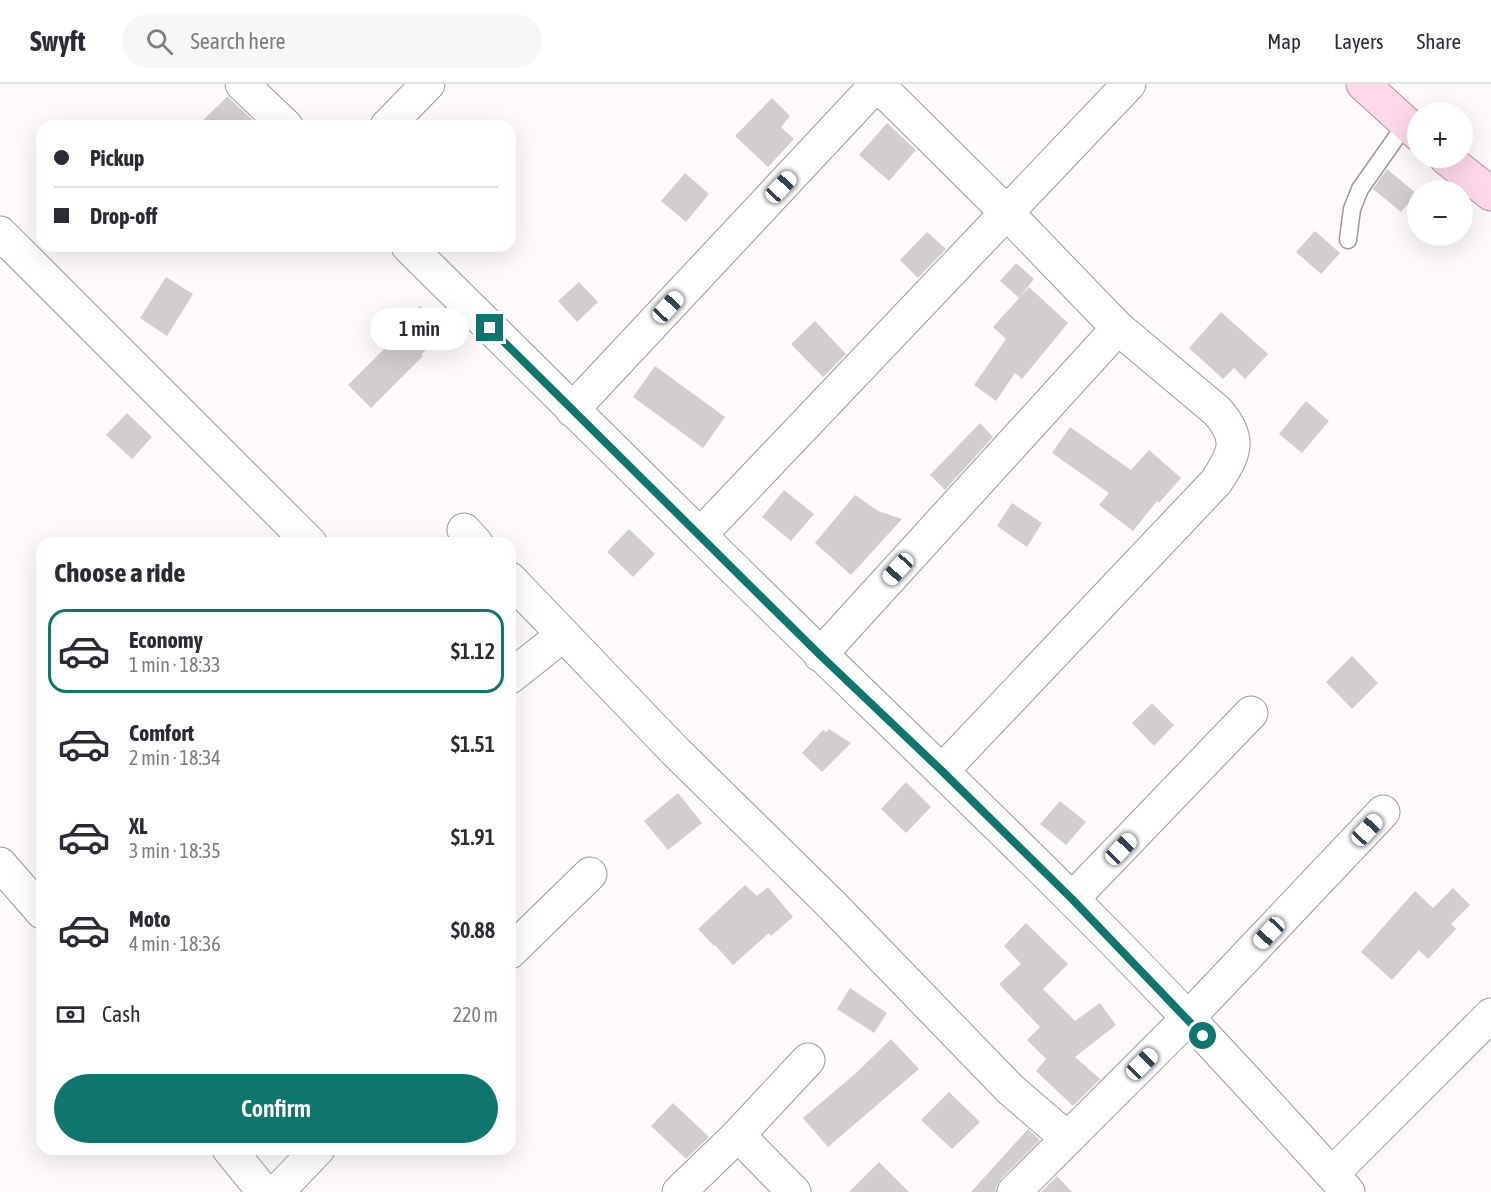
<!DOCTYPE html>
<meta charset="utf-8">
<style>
:root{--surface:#fff;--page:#f7f7f7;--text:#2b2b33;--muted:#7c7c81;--line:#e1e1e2;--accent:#0f766e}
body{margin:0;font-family:"Asap Condensed",sans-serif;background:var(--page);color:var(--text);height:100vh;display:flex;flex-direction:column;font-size:22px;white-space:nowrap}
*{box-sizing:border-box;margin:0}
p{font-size:20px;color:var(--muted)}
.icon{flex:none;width:33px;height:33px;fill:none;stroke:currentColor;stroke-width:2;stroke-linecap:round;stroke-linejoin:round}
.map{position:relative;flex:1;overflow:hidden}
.drawer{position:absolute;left:36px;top:453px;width:480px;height:618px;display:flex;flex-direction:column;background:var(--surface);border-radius:18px;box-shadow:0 6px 24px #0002}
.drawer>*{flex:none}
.hud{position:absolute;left:36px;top:36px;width:480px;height:132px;border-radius:18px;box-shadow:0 6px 24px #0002;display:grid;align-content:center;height:132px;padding:0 18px;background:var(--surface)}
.buttons{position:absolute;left:1407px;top:18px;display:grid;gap:12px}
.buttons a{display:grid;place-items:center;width:66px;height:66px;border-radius:50%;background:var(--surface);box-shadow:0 6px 24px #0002;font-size:30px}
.end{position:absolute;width:27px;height:27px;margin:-14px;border:8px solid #0f766e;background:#fff;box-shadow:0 0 0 3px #fff}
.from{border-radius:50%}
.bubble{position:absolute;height:42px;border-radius:21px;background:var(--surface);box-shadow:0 6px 24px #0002;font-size:20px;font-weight:600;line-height:42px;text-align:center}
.car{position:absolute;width:18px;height:36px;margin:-18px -9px;border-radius:8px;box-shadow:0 0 4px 2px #0007;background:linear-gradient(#fff 24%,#345 0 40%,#fff 0 76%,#345 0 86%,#fff 0)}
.hud b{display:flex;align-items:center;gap:21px;height:57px;font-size:22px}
.hud b+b{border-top:2px solid var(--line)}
.hud i{width:15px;height:15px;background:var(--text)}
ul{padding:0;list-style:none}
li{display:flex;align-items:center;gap:18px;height:84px;margin:0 12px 9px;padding:0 6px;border:3px solid transparent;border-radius:18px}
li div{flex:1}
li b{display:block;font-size:22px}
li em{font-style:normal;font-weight:600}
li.on{border-color:var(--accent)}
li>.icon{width:54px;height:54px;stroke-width:1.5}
h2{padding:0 18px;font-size:27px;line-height:72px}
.pay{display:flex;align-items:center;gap:15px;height:66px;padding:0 18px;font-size:22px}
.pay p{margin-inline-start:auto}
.action{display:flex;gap:12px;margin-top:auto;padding:12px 18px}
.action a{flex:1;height:69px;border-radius:36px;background:var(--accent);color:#fff;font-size:24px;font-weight:600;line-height:69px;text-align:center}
header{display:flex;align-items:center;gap:36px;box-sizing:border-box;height:84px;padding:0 30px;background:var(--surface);border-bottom:2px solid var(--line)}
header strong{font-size:28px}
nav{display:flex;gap:33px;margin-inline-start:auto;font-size:21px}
.search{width:420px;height:54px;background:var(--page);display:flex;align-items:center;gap:15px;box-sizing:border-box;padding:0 21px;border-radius:33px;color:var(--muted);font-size:22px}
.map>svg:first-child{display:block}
</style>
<header>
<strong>Swyft</strong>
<div class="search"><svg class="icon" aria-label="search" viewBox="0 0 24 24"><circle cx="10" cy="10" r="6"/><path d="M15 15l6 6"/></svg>Search here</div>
<nav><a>Map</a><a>Layers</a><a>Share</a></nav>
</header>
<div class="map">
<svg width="1491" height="1108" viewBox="0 0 1491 1108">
<rect width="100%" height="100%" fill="#fefafc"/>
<g fill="#d2cdcf">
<path d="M228 12 229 14 259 42H197Z"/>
<path d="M772 14 790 32 781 43 794 55 768 83 735 52Z"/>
<path d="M887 39 916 66 889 97 859 71Z"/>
<path d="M1387 85 1417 110 1401 128 1373 105Z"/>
<path d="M685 89 709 110 686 138 661 117Z"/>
<path d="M1315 147 1340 169 1321 190 1296 168Z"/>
<path d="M927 148 946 165 918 194 900 176Z"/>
<path d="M1016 179 1034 195 1019 214 1000 197Z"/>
<path d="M166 193 193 210 167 252 140 234Z"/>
<path d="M579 198 598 218 577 238 558 217Z"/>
<path d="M1029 203 1068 239 1022 295 1015 289 996 317 974 301 1006 255 993 243Z"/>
<path d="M420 222 445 244 421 271 423 272 371 324 348 301 390 259 388 258Z"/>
<path d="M1221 228 1268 270 1245 295 1234 284 1223 295 1189 264Z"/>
<path d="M815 237 846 270 823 293 791 260Z"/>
<path d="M655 282 725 333 703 364 633 313Z"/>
<path d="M1306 317 1329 337 1302 369 1279 350Z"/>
<path d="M127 329 152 353 132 375 106 351Z"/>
<path d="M980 339 993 353 945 406 930 391Z"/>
<path d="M1070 343 1131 386 1149 366 1181 394 1159 419 1157 417 1133 447 1099 421 1109 409 1052 369Z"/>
<path d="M784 406 814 430 791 457 762 433Z"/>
<path d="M855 411 878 427 902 435 851 491 815 459Z"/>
<path d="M1012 419 1042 439 1027 463 997 442Z"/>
<path d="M629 445 655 470 633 493 607 468Z"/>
<path d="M1352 572 1378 599 1352 625 1326 598Z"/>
<path d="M1152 619 1174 641 1154 662 1132 639Z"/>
<path d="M829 645 851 659 822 688 802 669 823 646 826 648Z"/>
<path d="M906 698 931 723 906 749 881 725Z"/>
<path d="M678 709 702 739 668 766 644 737Z"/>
<path d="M1060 717 1086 738 1066 761 1040 740Z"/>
<path d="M745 801 757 812 768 803 793 833 771 852 769 849 733 881 715 861 714 862 698 845Z"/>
<path d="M1453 804 1470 821 1451 840 1456 845 1428 875 1419 866 1392 896 1361 868 1415 807 1433 824Z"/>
<path d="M1026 839 1068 880 1043 905 1075 937 1100 919 1116 941 1075 973 1100 995 1073 1022 1036 987 1046 975 1027 956 1040 943 999 900 1021 880 1004 862Z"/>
<path d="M850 904 887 929 874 949 837 925Z"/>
<path d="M891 955 919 985 828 1063 803 1034 855 990Z"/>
<path d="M949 1008 980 1038 952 1065 921 1036Z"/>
<path d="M673 1019 709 1053 686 1075 651 1042Z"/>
<path d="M1028 1045 1040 1056 1001 1095 996 1103V1108H971Z"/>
<path d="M879 1078 909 1108H849Z"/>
<path d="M1057 1092 1072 1108H1041Z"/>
</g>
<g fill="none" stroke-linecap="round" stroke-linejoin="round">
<g stroke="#9d999a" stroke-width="19">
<path id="lane" d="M1348 156 1352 125 1360 105 1405 41"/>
</g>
<g stroke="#9d999a" stroke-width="35">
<g id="street">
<path d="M242 0 286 42"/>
<path d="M877 0 1006 128 1118 244 1217 327C1242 355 1235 369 1216 398L942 687"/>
<path d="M387 42 428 0"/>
<path d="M0 149 310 459"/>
<path d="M408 162 700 451 1129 0"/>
<path d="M572 326 877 0"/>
<path d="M464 446 476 459"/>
<path d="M700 451C822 573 949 692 1071 814 1167 909 1258 1009 1348 1108"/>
<path d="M510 495 675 667 831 820 1010 1005 1067 1054"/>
<path d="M820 571 1118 244"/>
<path d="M510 593 563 551"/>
<path d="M0 780 42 828"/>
<path d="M1072 815 1251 629"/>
<path d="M510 868 590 790"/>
<path d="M738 1051 794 1108"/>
<path d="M229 1065 264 1108"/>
<path d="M1332 1090 1491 931"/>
<path d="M277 1108 318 1065"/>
<path d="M679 1108 738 1051 808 976"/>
<path d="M1014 1108 1187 935 1383 728"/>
</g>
</g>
<g stroke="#b58da0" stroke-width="35">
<g id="primary">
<path d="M1363 0 1418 50"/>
<path d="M1446 74 1491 110"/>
</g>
</g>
<use href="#lane" stroke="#fff" stroke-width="16"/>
<use href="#street" stroke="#fff" stroke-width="33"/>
<use href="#primary" stroke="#fdd8e9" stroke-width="33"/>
</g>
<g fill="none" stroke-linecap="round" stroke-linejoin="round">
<path stroke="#0f766e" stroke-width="8" d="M490 244 820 571 942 687 1072 815 1203 952"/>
</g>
</svg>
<div class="buttons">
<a>+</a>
<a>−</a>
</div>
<i class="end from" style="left:1203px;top:952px"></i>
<i class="end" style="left:490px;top:244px"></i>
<div class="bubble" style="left:370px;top:224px;width:99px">1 min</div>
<i class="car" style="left:781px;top:103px;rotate:43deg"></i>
<i class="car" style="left:668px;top:223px;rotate:43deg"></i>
<i class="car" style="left:898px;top:485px;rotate:222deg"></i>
<i class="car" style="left:1367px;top:746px;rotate:43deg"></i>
<i class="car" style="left:1121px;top:765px;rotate:44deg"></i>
<i class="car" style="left:1269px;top:849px;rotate:223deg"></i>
<i class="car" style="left:1142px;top:980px;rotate:45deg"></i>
<div class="hud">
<b><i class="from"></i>Pickup</b>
<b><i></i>Drop-off</b>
</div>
<section class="drawer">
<h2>Choose a ride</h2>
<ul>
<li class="on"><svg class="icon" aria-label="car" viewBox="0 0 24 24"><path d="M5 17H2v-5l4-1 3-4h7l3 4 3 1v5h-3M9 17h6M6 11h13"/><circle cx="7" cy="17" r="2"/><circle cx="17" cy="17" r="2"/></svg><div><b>Economy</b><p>1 min · 18:33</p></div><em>$1.12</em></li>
<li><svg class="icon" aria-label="car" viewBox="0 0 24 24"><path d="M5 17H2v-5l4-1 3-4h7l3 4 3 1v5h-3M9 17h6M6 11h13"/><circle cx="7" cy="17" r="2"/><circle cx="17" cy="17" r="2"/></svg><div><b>Comfort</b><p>2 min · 18:34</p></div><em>$1.51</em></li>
<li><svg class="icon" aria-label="car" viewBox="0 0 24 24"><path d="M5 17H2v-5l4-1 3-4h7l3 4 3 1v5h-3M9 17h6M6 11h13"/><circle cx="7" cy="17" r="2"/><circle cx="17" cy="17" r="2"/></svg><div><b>XL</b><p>3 min · 18:35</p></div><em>$1.91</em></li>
<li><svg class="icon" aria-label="car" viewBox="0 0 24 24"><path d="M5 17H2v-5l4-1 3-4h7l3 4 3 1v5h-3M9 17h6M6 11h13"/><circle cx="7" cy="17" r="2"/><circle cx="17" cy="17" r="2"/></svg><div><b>Moto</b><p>4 min · 18:36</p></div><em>$0.88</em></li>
</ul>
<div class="pay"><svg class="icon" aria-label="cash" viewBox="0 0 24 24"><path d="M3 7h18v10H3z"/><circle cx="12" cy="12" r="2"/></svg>Cash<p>220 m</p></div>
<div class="action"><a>Confirm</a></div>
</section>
</div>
